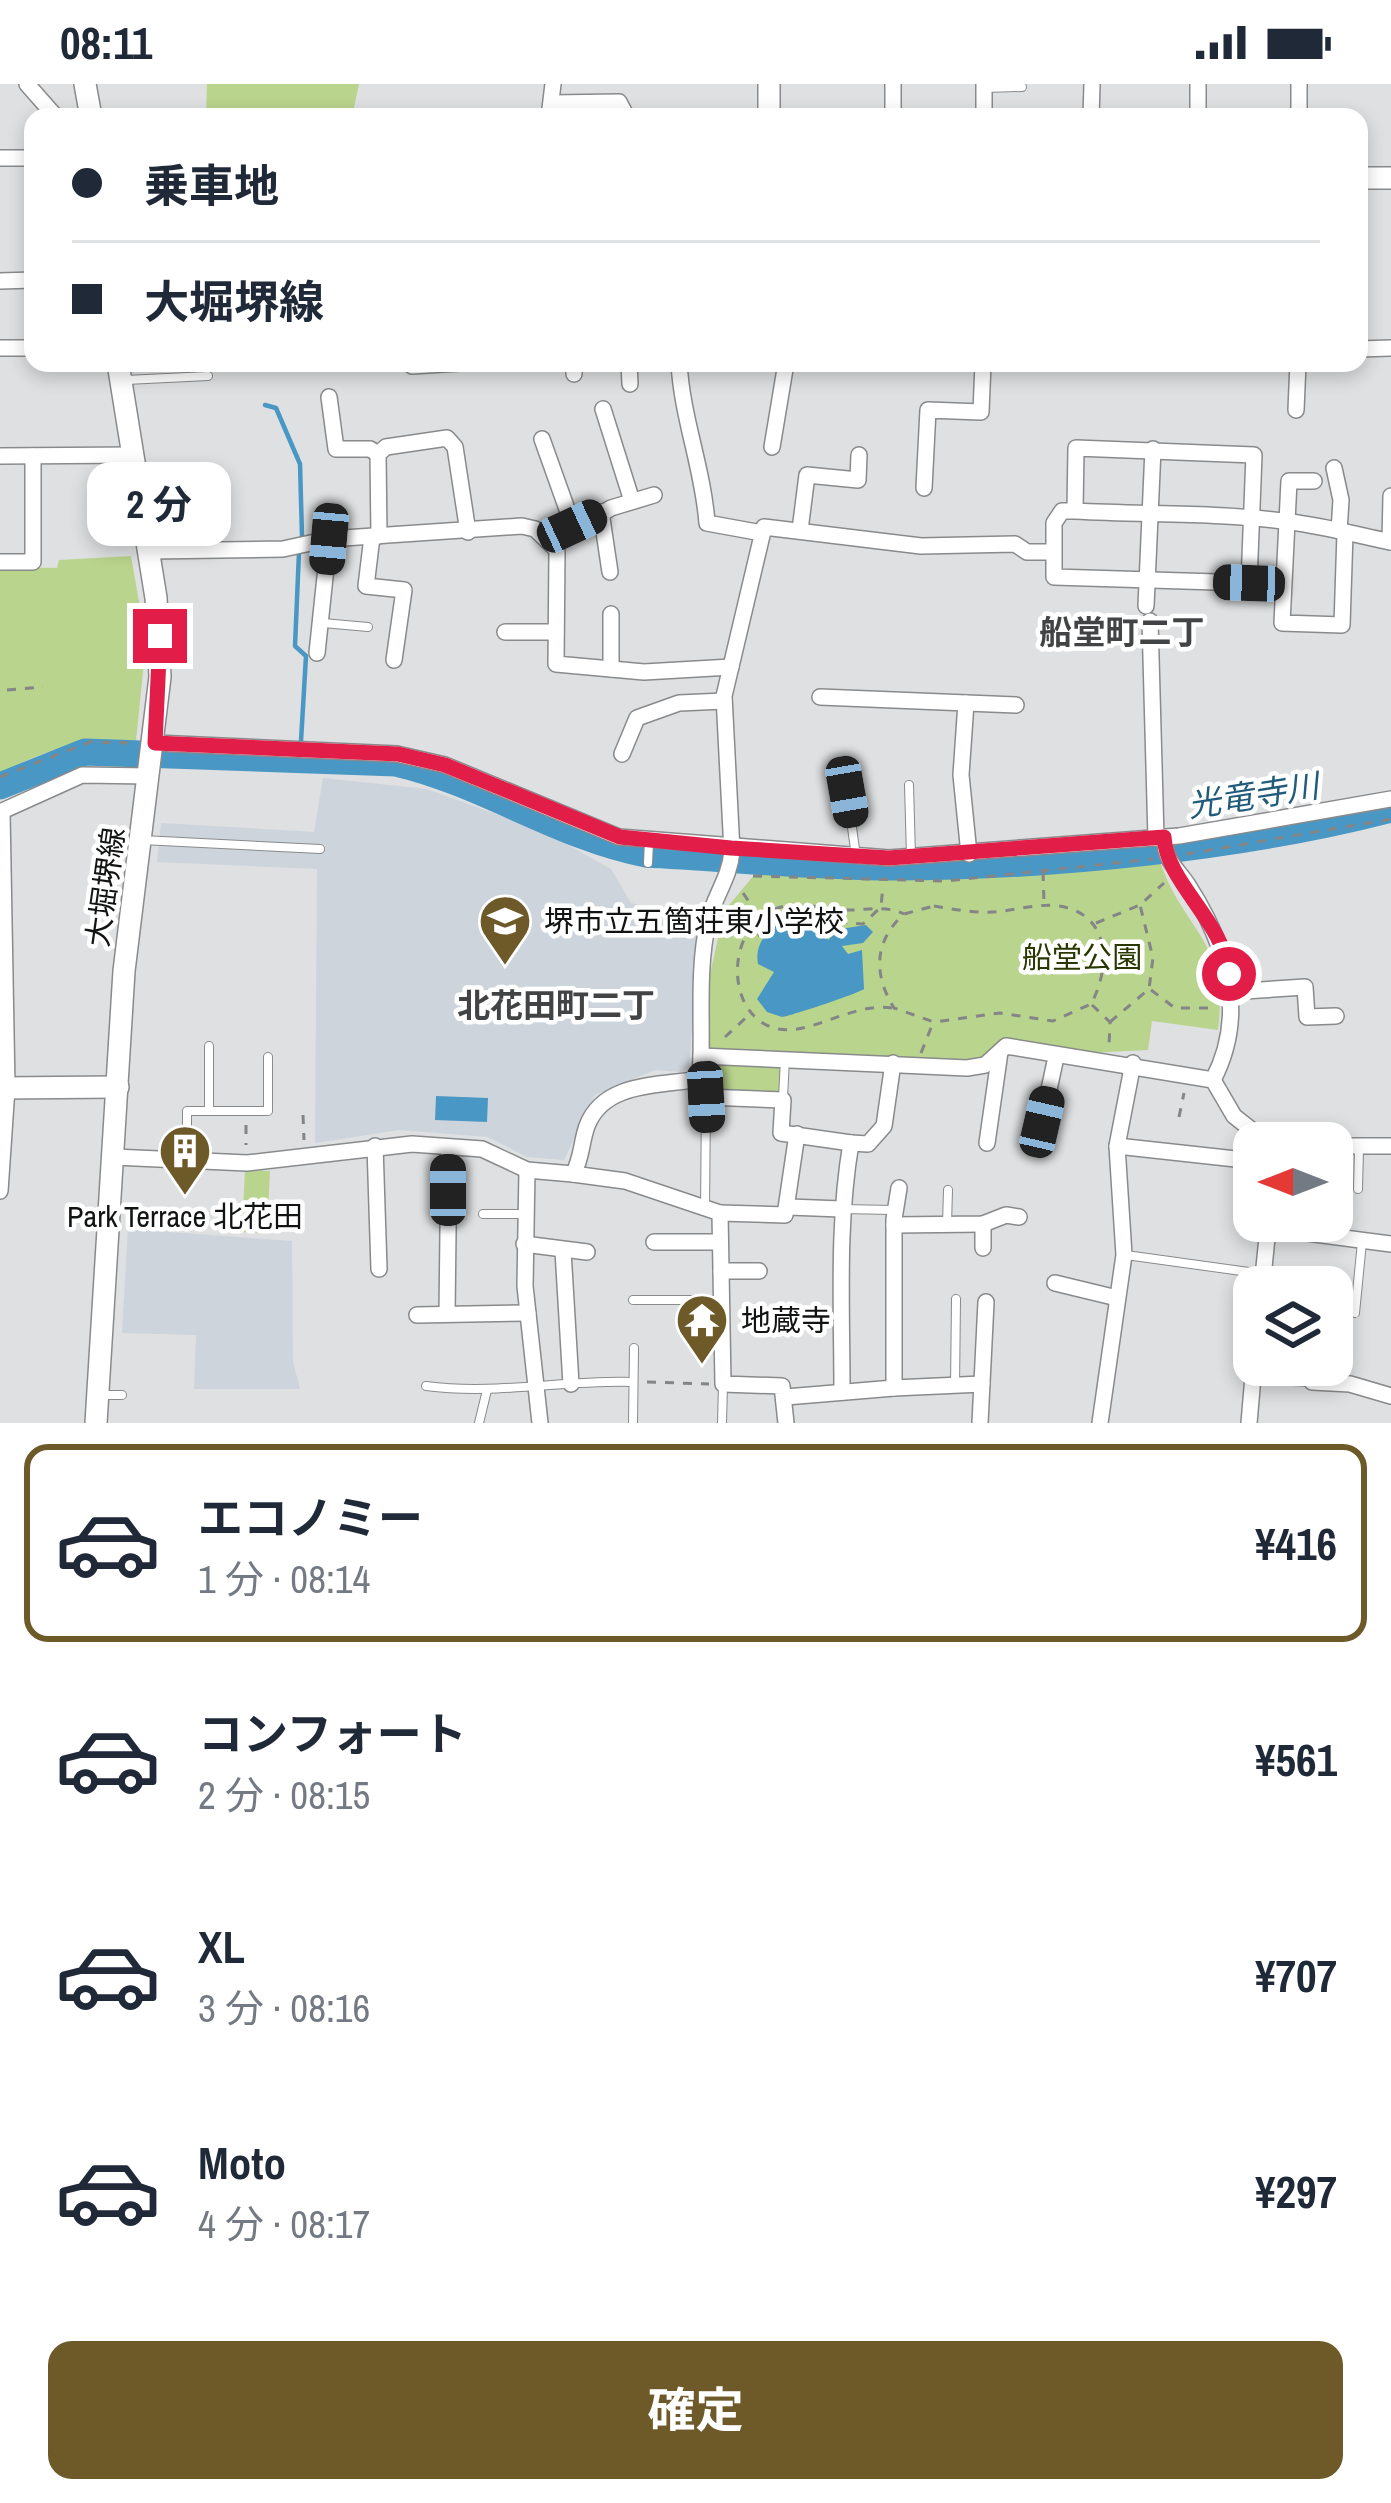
<!DOCTYPE html>
<html lang="ja">
<meta charset="utf-8">
<style>
:root{--surface:#fff;--page:#f6f6f7;--text:#1f2937;--muted:#747a83;--line:#e0e1e3;--accent:#6e5a29}
body{margin:0;font-family:"Archivo Narrow","Noto Sans JP",sans-serif;background:var(--page);color:var(--text);height:100vh;display:flex;flex-direction:column;font-size:45px;white-space:nowrap}
*{box-sizing:border-box;margin:0}
p{font-size:39px;color:var(--muted)}
.icon{flex:none;width:66px;height:66px;fill:none;stroke:currentColor;stroke-width:2;stroke-linecap:round;stroke-linejoin:round}
.map{position:relative;height:1339px;overflow:hidden}
.side{display:flex;flex-direction:column;background:var(--surface);flex:1}
.side>*{flex:none}
.banner{position:absolute;left:24px;top:24px;width:1344px;height:264px;border-radius:24px;box-shadow:0 6px 18px #0003;display:grid;align-content:center;height:264px;padding:0 48px;background:var(--surface)}
.needle{width:78px;rotate:270deg}
.tools{position:absolute;left:1233px;top:1038px;display:grid;gap:24px}
.tools a{display:grid;place-items:center;width:120px;height:120px;border-radius:24px;background:var(--surface);box-shadow:0 6px 18px #0003;font-size:60px}
.end{position:absolute;width:54px;height:54px;margin:-27px;border:15px solid #e11d48;background:#fff;box-shadow:0 0 0 6px #fff}
.from{border-radius:50%}
.bubble{position:absolute;height:84px;border-radius:24px;background:var(--surface);box-shadow:0 6px 18px #0003;font-size:39px;font-weight:700;line-height:84px;text-align:center}
.car{position:absolute;width:36px;height:72px;margin:-36px -18px;border-radius:15px;box-shadow:0 0 9px 3px #0007;background:linear-gradient(#222 24%,#8ab4d8 0 40%,#222 0 76%,#8ab4d8 0 86%,#222 0)}
.banner b{display:flex;align-items:center;gap:42px;height:114px;font-size:45px}
.banner b+b{border-top:3px solid var(--line)}
.banner i{width:30px;height:30px;background:var(--text)}
ul{padding:21px 0 0;list-style:none}
li{display:flex;align-items:center;gap:36px;height:198px;margin:0 24px 18px;padding:0 24px;border:6px solid transparent;border-radius:24px}
li div{flex:1}
li b{display:block;font-size:45px}
li em{font-style:normal;font-weight:700}
li.active{border-color:var(--accent)}
li>.icon{width:108px;height:108px;stroke-width:1.5}
.cta{display:flex;gap:24px;margin-top:auto;padding:24px 48px}
.cta a{flex:1;height:138px;border-radius:24px;background:var(--accent);color:#fff;font-size:48px;font-weight:700;line-height:138px;text-align:center}
.status{display:flex;justify-content:space-between;align-items:center;height:84px;padding:0 60px;background:var(--surface);direction:ltr}
.status svg{height:33px;fill:currentColor}
.map>svg:first-child{display:block}
</style>
<div class="status"><b>08:11</b><svg viewBox="0 0 49 12"><path d="M0 12V9h3v3zM5 12V6h3v6zM10 12V3h3v9zM15 12V0h3v12zM26 1h20v11H26zM47 4h2v5h-2z"/></svg></div>
<div class="map">
<svg width="1391" height="1339" viewBox="0 0 1391 1339">
<rect width="100%" height="100%" fill="#dee0e1"/>
<g fill="#cdd4db">
<path d="M323 694 427 705 545 748 611 785 631 819 648 824V835L700 840 689 983 681 988 655 986 595 1011 564 1076 527 1073 488 1053 399 1046 315 1059 317 785 157 778 161 739 314 748Z"/>
<path d="M128 1145 292 1157 293 1278 300 1305H194L196 1251 122 1249Z"/>
</g>
<g fill="#b9d48d">
<path d="M207 0H359L352 33H206Z"/>
<path d="M131 472 146 558 136 657C83 655 47 665 0 689V483L57 484 59 476Z"/>
<path d="M1158 771C1180 846 1230 853 1218 946L1152 937 1148 966 1088 969 1012 955 971 978 706 967 709 895 724 827 755 790 950 792Z"/>
<path d="M783 977 780 1010 714 1004 710 978Z"/>
<path d="M245 1086 270 1087 267 1149 242 1148Z"/>
</g>
<g fill="#4997c4">
<path d="M803 832 832 843 825 848 828 856 840 845 866 841 873 848 863 859 842 862 848 870 862 866 864 905C859 909 791 932 782 933L767 928 757 915 774 888 758 880C753 854 778 834 803 832Z"/>
<path d="M436 1012 488 1014 487 1038 435 1036Z"/>
</g>
<g fill="none" stroke-linecap="round" stroke-linejoin="round">
<g stroke="#4997c4" stroke-width="4.5">
<path d="M265 321 276 324 300 380 302 452"/>
<path d="M299 468 295 562 306 572 301 657"/>
<path d="M299 675V676"/>
</g>
<path stroke="#4997c4" stroke-width="27" d="M0 702 85 668 396 679C483 699 558 753 646 770 727 774 810 783 892 783 1047 783 1241 764 1391 725"/>
<g stroke="#898a8c" stroke-width="10">
<g id="lane">
<path d="M984 4 1022 3"/>
<path d="M126 296 208 292"/>
<path d="M323 539 368 543"/>
<path d="M909 701 911 772"/>
<path d="M847 708 856 772"/>
<path d="M142 756 320 765"/>
<path d="M648 779 649 757"/>
<path d="M209 962V1027"/>
<path d="M783 1014 785 975"/>
<path d="M187 1074V1027H268V973"/>
<path d="M1358 1105 1359 1064"/>
<path d="M842 1125 893 1126"/>
<path d="M705 1126 706 1015"/>
<path d="M483 1130H522"/>
<path d="M947 1140 948 1106"/>
<path d="M1126 1171 1263 1190"/>
<path d="M633 1216H721"/>
<path d="M1355 1229 1362 1158"/>
<path d="M1254 1295 1311 1298"/>
<path d="M426 1302C496 1311 562 1296 632 1298"/>
<path d="M955 1303 956 1215"/>
<path d="M99 1311H122"/>
<path d="M479 1339 487 1306"/>
<path d="M633 1339 634 1264"/>
<path d="M722 1339 723 1300"/>
</g>
</g>
<g stroke="#898a8c" stroke-width="18">
<g id="street">
<path d="M27 0 56 33"/>
<path d="M984 0V33"/>
<path d="M553 19 619 18 627 33"/>
<path d="M549 33 553 0"/>
<path d="M893 33V0"/>
<path d="M1091 33 1092 0"/>
<path d="M1198 33V0"/>
<path d="M1299 33V0"/>
<path d="M0 74H33"/>
<path d="M0 197 33 196"/>
<path d="M0 264H33"/>
<path d="M1359 265 1391 264"/>
<path d="M574 279V290"/>
<path d="M629 279 630 300"/>
<path d="M679 279C682 334 703 384 707 439L762 449"/>
<path d="M412 282 460 279"/>
<path d="M329 313 336 365H370L378 370"/>
<path d="M603 325 632 417"/>
<path d="M1296 326 1298 279"/>
<path d="M542 355 573 442"/>
<path d="M772 363 786 279"/>
<path d="M0 372 135 371"/>
<path d="M1334 384 1341 416 1339 447"/>
<path d="M1314 397H1289L1282 539 1342 541 1345 449"/>
<path d="M924 404 928 326 981 328 983 279"/>
<path d="M1075 427 1076 364 1254 371 1249 499 1054 493V439L1062 427H1075C1146 431 1220 428 1290 438 1324 442 1357 451 1391 458"/>
<path d="M601 428 610 488"/>
<path d="M800 446 807 391 858 396 859 371"/>
<path d="M379 452 378 370 386 363 447 354 455 363 468 448"/>
<path d="M372 453 366 502 404 506 394 576"/>
<path d="M1390 458 1391 412"/>
<path d="M552 459 611 424 654 411"/>
<path d="M150 467 283 465 329 455 522 442 535 445 557 466 556 580 644 588 731 583"/>
<path d="M0 478H33V372"/>
<path d="M1146 522 1153 365"/>
<path d="M1150 537 1156 754"/>
<path d="M505 548H556"/>
<path d="M317 569 329 455"/>
<path d="M611 585V530"/>
<path d="M820 613 1016 621"/>
<path d="M966 619 961 691 969 770"/>
<path d="M155 659 397 670 445 681 619 753 889 774 1179 752 1391 715"/>
<path d="M622 670 637 634 679 619 724 617"/>
<path d="M0 728 82 691 150 692"/>
<path d="M1164 753C1166 779 1175 782 1188 801 1226 860 1248 929 1213 996"/>
<path d="M1229 908 1305 903 1307 933 1336 932"/>
<path d="M701 972C702 928 698 882 708 838 714 812 730 794 732 767L724 612 764 443 921 462 1015 460 1027 468H1053"/>
<path d="M700 995 706 1013 783 1016 781 1049 851 1059"/>
<path d="M1042 1038 1056 973"/>
<path d="M987 1059 1000 968"/>
<path d="M375 1062 379 1185"/>
<path d="M1117 1062 1254 1077"/>
<path d="M1332 1062H1391"/>
<path d="M114 1073 247 1079 412 1060 482 1065 527 1086 573 1090C582 1075 581 1058 587 1042 604 997 661 1002 700 995L701 972 967 984 985 981 1006 962 1213 996 1234 1032 1268 1059"/>
<path d="M527 1086 525 1202 540 1339"/>
<path d="M573 1090 625 1097 720 1129 723 1300 782 1302 786 1339"/>
<path d="M0 1107 7 1004 2 728"/>
<path d="M789 1123 841 1125"/>
<path d="M720 1129 785 1131 797 1050"/>
<path d="M1268 1137V1144L1391 1160"/>
<path d="M983 1140V1164"/>
<path d="M894 1141 983 1140 1006 1131 1019 1133"/>
<path d="M654 1158H720"/>
<path d="M524 1160 587 1168"/>
<path d="M563 1167 571 1300"/>
<path d="M721 1187H759"/>
<path d="M1055 1199 1117 1214"/>
<path d="M1262 1203 1268 1144"/>
<path d="M447 1230 449 1065"/>
<path d="M417 1231 528 1229"/>
<path d="M1312 1298 1350 1300 1391 1312"/>
<path d="M894 1304 982 1300"/>
<path d="M842 1308C842 1224 837 1141 851 1059L868 1060 884 1042 893 979"/>
<path d="M786 1313 894 1304V1135L899 1104"/>
<path d="M980 1339 986 1218"/>
<path d="M1100 1339 1124 1171 1117 1062 1133 979"/>
<path d="M1249 1339 1254 1281"/>
</g>
</g>
<g stroke="#898a8c" stroke-width="24">
<g id="secondary">
<path d="M85 0 91 33"/>
<path d="M769 0V33"/>
<path d="M1359 94H1391"/>
<path d="M0 1004 118 1003"/>
<path d="M96 1339 124 887 160 593 156 514 118 279"/>
</g>
</g>
<g stroke="#838586" stroke-width="3" stroke-dasharray="9 9" stroke-linecap="butt">
<path d="M7 606 43 603"/>
<path d="M0 693 90 658 135 659"/>
<path d="M1186 770 1391 735"/>
<path d="M1043 788 1044 820"/>
<path d="M753 792 946 797 1153 775"/>
<path d="M743 809 766 843"/>
<path d="M934 822C953 825 972 829 992 828 1013 827 1038 819 1059 822 1111 830 1111 883 1091 920L1053 937 1000 929 934 938 894 924C873 890 874 857 904 830Z"/>
<path d="M1096 839 1140 821 1164 799"/>
<path d="M758 852 776 838 780 844 804 835 863 840 881 823 883 801"/>
<path d="M1151 906 1175 924H1217"/>
<path d="M1092 921 1110 938 1109 963"/>
<path d="M892 924C850 918 809 954 774 944 727 930 726 853 767 829 793 813 821 826 849 826 869 826 885 821 904 830"/>
<path d="M1110 938 1149 905 1153 874 1140 821"/>
<path d="M725 953 750 930"/>
<path d="M921 969 933 939"/>
<path d="M303 1031 304 1056"/>
<path d="M1179 1033 1184 1009"/>
<path d="M246 1041V1061"/>
<path d="M647 1298 709 1300"/>
</g>
<use href="#lane" stroke="#fff" stroke-width="8"/>
<use href="#street" stroke="#fff" stroke-width="15"/>
<use href="#secondary" stroke="#fff" stroke-width="21"/>
</g>
<g fill="none" stroke-linecap="round" stroke-linejoin="round">
<path stroke="#e11d48" stroke-width="15" d="M160 552 155 659 398 670 445 681 620 753 731 764 889 774 1164 753C1167 800 1224 837 1229 890"/>
</g>
<defs>
<g id="school-pin" transform="scale(2.7)"><path d="M0 17L-7.5 6A9.5 9.5 0 1 1 7.5 6Z" fill="#6e5a29" stroke="#fff"/><path d="M0-5L7-2L0 1L-7-2ZM-4 1L0 2.5L4 1V4Q0 6-4 4Z" fill="#fff"/></g>
<g id="building-pin" transform="scale(2.7)"><path d="M0 17L-7.5 6A9.5 9.5 0 1 1 7.5 6Z" fill="#6e5a29" stroke="#fff"/><path d="M-4-6H4V6H1V3H-1V6H-4ZM-2.5-4.3h1.7v1.8h-1.7ZM.8-4.3h1.7v1.8H.8ZM-2.5-1h1.7V.8h-1.7ZM.8-1h1.7V.8H.8Z" fill="#fff"/></g>
<g id="temple-pin" transform="scale(2.7)"><path d="M0 17L-7.5 6A9.5 9.5 0 1 1 7.5 6Z" fill="#6e5a29" stroke="#fff"/><path d="M0-6L5-2H3V0L6.5 2.5H4V6H1.5V3h-3V6H-4V2.5H-6.5L-3 0V-2H-5Z" fill="#fff"/></g>
</defs>
<g fill-rule="evenodd">
<use href="#school-pin" x="505" y="837"/>
<use href="#building-pin" x="185" y="1067"/>
<use href="#temple-pin" x="702" y="1236"/>
</g>
<g text-anchor="middle" dominant-baseline="central" stroke-width="9" stroke-linejoin="round" paint-order="stroke">
<g font-size="30" fill="#121313" stroke="#fff">
<text transform="translate(105 803) rotate(-82)">大堀堺線</text>
</g>
<g font-size="30" fill="#121313" stroke="#fff" text-anchor="start">
<text x="544" y="837">堺市立五箇荘東小学校</text>
<text x="185" y="1132" text-anchor="middle">Park Terrace 北花田</text>
<text x="741" y="1236">地蔵寺</text>
</g>
<g font-size="30" fill="#283800" stroke="#fff">
<text x="1082" y="873">船堂公園</text>
</g>
<g font-size="33" font-weight="bold" fill="#424344" stroke="#fff">
<text x="1122" y="548">船堂町二丁</text>
<text x="556" y="921">北花田町二丁</text>
</g>
<g font-size="33" font-style="italic" fill="#215b7b" stroke="#fff">
<text transform="translate(1253 711) rotate(-9)">光竜寺川</text>
</g>
</g>
</svg>
<div class="tools">
<a><svg class="needle" viewBox="-14 -14 28 28"><path d="M0-13l5 13h-10z" fill="#e53935"/><path d="M0 13l5-13h-10z" fill="#747a83"/></svg></a>
<a><svg class="icon" aria-label="layers" viewBox="0 0 24 24"><path d="M12 4l9 5-9 5-9-5zM3 14l9 5 9-5"/></svg></a>
</div>
<i class="end from" style="left:1229px;top:890px"></i>
<i class="end" style="left:160px;top:552px"></i>
<div class="bubble" style="left:87px;top:378px;width:144px">2 分</div>
<i class="car" style="left:572px;top:442px;rotate:65deg"></i>
<i class="car" style="left:329px;top:455px;rotate:185deg"></i>
<i class="car" style="left:1249px;top:499px;rotate:272deg"></i>
<i class="car" style="left:847px;top:708px;rotate:170deg"></i>
<i class="car" style="left:706px;top:1013px;rotate:177deg"></i>
<i class="car" style="left:1042px;top:1038px;rotate:13deg"></i>
<i class="car" style="left:448px;top:1106px;rotate:0deg"></i>
<div class="banner">
<b><i class="from"></i>乗車地</b>
<b><i></i>大堀堺線</b>
</div>
</div>
<section class="side">
<ul>
<li class="active"><svg class="icon" aria-label="car" viewBox="0 0 24 24"><path d="M5 17H2v-5l4-1 3-4h7l3 4 3 1v5h-3M9 17h6M6 11h13"/><circle cx="7" cy="17" r="2"/><circle cx="17" cy="17" r="2"/></svg><div><b>エコノミー</b><p>1 分 · 08:14</p></div><em>¥416</em></li>
<li><svg class="icon" aria-label="car" viewBox="0 0 24 24"><path d="M5 17H2v-5l4-1 3-4h7l3 4 3 1v5h-3M9 17h6M6 11h13"/><circle cx="7" cy="17" r="2"/><circle cx="17" cy="17" r="2"/></svg><div><b>コンフォート</b><p>2 分 · 08:15</p></div><em>¥561</em></li>
<li><svg class="icon" aria-label="car" viewBox="0 0 24 24"><path d="M5 17H2v-5l4-1 3-4h7l3 4 3 1v5h-3M9 17h6M6 11h13"/><circle cx="7" cy="17" r="2"/><circle cx="17" cy="17" r="2"/></svg><div><b>XL</b><p>3 分 · 08:16</p></div><em>¥707</em></li>
<li><svg class="icon" aria-label="car" viewBox="0 0 24 24"><path d="M5 17H2v-5l4-1 3-4h7l3 4 3 1v5h-3M9 17h6M6 11h13"/><circle cx="7" cy="17" r="2"/><circle cx="17" cy="17" r="2"/></svg><div><b>Moto</b><p>4 分 · 08:17</p></div><em>¥297</em></li>
</ul>
<div class="cta"><a>確定</a></div>
</section>
